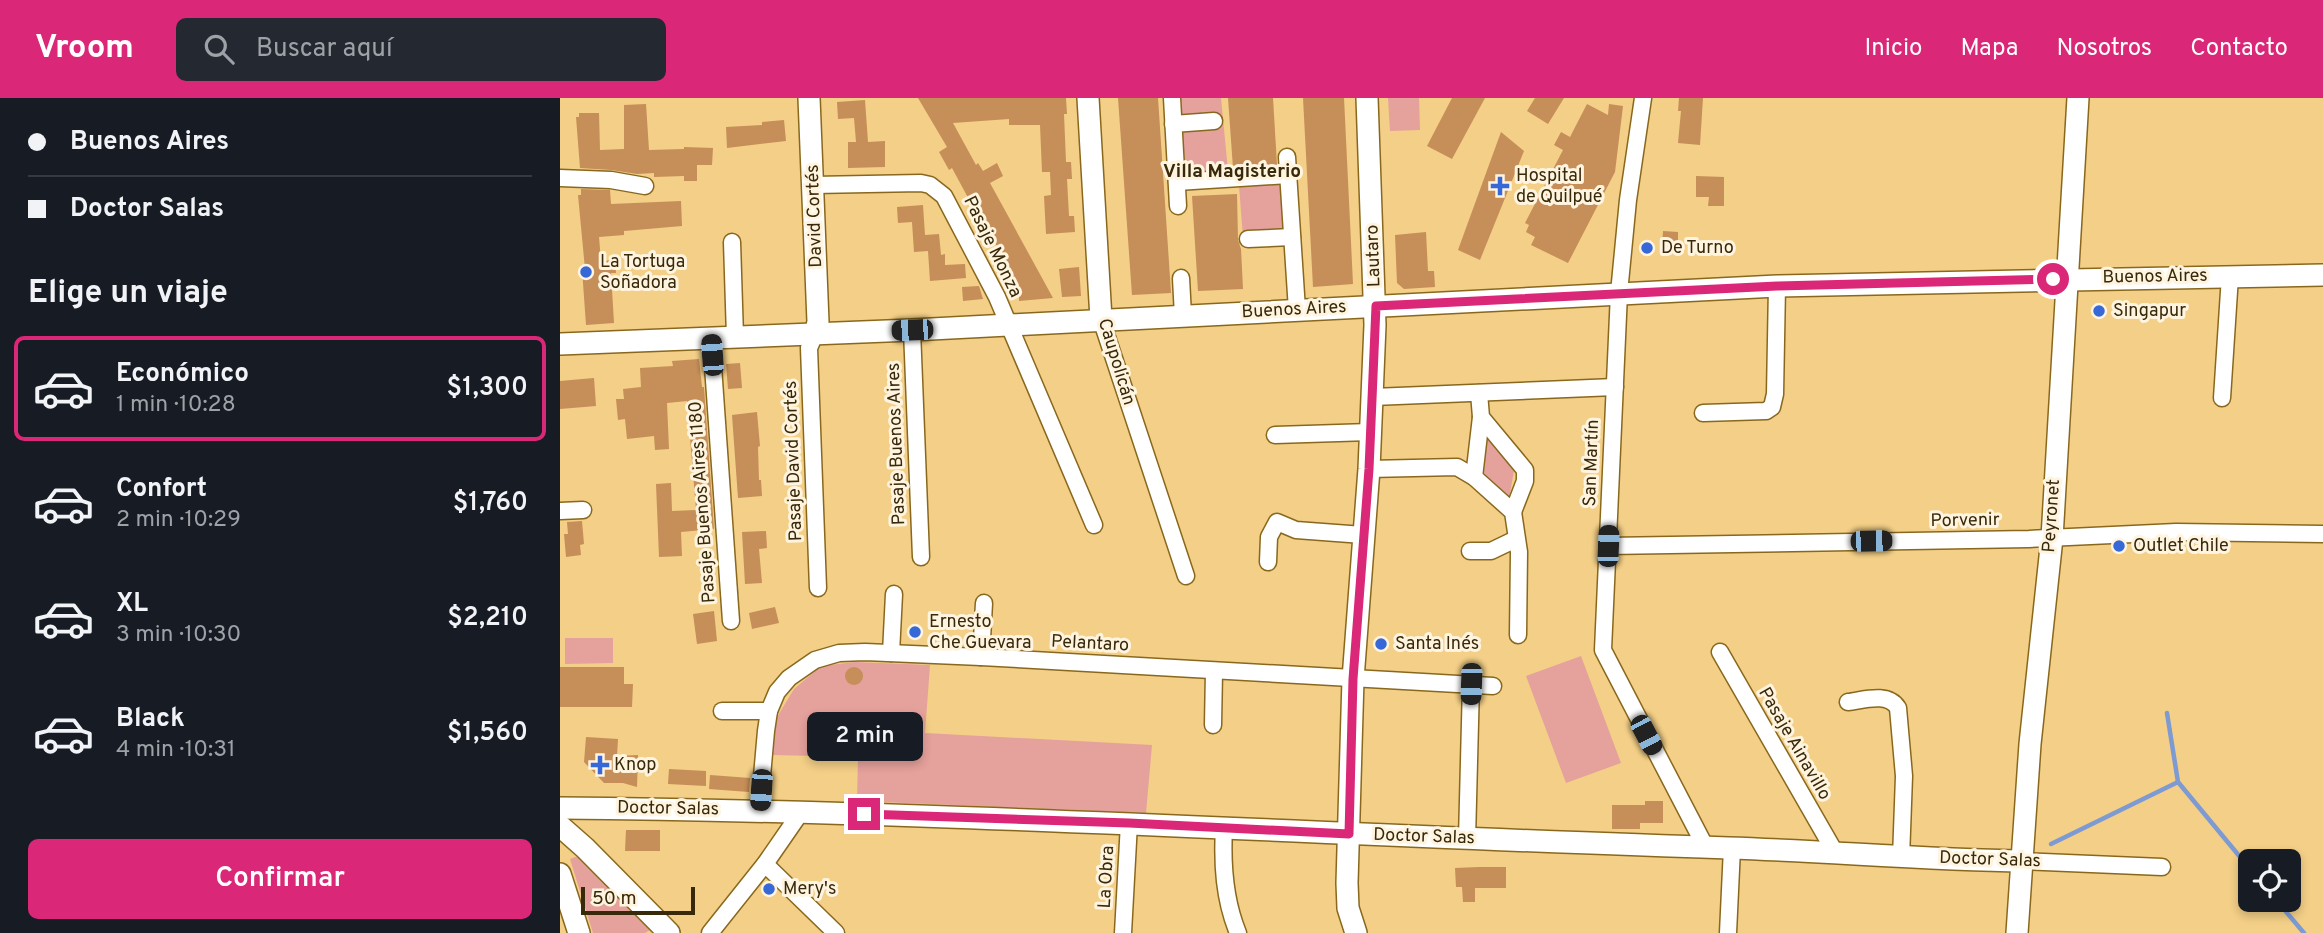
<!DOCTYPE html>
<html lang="es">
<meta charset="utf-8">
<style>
:root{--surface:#171b24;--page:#242831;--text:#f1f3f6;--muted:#9ea1a6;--line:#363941;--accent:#db2777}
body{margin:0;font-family:Overpass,sans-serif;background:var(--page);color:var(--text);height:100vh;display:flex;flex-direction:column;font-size:26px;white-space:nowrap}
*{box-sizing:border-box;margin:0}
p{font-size:23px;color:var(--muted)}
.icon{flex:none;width:38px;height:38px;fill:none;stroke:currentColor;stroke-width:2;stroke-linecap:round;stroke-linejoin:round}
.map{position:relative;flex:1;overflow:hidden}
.sheet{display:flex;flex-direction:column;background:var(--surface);width:560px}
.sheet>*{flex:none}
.hud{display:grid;align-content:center;height:154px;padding:0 28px;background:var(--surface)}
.buttons{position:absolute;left:1678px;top:751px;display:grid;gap:14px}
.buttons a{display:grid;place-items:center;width:63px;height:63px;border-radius:10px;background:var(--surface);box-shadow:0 4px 10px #0003;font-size:35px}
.scale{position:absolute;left:21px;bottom:18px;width:114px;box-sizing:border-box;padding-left:7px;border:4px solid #37290a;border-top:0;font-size:19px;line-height:24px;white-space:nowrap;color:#37290a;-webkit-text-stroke:5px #fff4df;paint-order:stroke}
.end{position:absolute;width:32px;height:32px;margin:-16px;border:9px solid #db2777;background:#fff;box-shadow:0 0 0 4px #fff}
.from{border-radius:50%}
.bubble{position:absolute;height:49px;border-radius:10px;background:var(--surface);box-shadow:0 4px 10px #0003;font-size:23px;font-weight:600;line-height:49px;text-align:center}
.car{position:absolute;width:21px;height:42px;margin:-21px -10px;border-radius:9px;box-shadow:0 0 5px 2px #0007;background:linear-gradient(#222 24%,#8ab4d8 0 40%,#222 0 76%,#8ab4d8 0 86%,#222 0)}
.hud b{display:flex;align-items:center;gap:24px;height:66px;font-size:26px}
.hud b+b{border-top:2px solid var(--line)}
.hud i{width:18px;height:18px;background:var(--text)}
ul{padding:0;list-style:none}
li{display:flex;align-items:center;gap:21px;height:105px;margin:0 14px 10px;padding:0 14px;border:4px solid transparent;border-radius:10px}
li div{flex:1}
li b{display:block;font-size:26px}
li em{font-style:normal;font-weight:600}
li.active{border-color:var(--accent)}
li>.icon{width:63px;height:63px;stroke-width:1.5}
h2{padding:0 28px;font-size:32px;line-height:84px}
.cta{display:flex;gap:14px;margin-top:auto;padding:14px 28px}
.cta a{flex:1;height:80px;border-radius:10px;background:var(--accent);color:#fff;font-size:28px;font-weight:600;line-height:80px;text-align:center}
header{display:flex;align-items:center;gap:42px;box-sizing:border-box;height:98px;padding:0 35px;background:var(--accent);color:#fff}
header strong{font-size:33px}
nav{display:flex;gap:38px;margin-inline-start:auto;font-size:24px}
.search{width:490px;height:63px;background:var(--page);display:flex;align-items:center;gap:18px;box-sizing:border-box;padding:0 24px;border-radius:10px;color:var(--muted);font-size:26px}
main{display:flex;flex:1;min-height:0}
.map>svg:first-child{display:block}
</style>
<header>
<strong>Vroom</strong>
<div class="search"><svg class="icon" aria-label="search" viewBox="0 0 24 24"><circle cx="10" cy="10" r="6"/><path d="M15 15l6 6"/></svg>Buscar aquí</div>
<nav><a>Inicio</a><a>Mapa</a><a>Nosotros</a><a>Contacto</a></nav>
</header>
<main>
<section class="sheet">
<div class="hud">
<b><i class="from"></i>Buenos Aires</b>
<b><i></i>Doctor Salas</b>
</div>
<h2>Elige un viaje</h2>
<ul>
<li class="active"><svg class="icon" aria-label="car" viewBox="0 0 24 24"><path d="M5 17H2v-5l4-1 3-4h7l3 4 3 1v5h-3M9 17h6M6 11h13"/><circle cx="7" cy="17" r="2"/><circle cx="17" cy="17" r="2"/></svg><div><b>Económico</b><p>1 min · 10:28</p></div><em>$1,300</em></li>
<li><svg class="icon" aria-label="car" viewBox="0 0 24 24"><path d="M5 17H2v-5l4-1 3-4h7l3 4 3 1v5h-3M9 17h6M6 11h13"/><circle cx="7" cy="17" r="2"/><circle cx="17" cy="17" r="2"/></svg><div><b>Confort</b><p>2 min · 10:29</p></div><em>$1,760</em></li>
<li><svg class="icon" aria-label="car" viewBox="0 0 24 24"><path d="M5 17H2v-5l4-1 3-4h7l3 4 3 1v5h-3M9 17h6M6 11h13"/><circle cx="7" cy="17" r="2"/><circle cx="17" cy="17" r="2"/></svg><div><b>XL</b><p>3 min · 10:30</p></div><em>$2,210</em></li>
<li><svg class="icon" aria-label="car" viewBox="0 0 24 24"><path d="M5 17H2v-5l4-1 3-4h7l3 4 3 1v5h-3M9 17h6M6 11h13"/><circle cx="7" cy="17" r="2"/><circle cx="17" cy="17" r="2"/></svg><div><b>Black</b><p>4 min · 10:31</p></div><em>$1,560</em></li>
</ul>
<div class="cta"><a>Confirmar</a></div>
</section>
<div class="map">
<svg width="1763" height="835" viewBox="0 0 1763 835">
<rect width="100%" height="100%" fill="#f3cf87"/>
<g fill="#e5a19c">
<path d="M618 0H661L668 73 623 76Z"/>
<path d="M828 0H859L860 32 830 33Z"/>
<path d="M723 86 727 135 683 139 679 88Z"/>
<path d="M927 335 954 373 949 400 923 378Z"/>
<path d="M5 540H53V565L5 566Z"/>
<path d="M1021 558 1061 665 1006 685 966 578Z"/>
<path d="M295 564 370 567 365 635 592 647 586 715 297 703 298 659 213 657 214 624 234 591 261 568Z"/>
<path d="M18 758 90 832 85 835H33L10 761Z"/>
</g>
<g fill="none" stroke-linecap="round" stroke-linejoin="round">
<g stroke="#7d9ad3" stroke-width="4.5">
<path d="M1607 615 1618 684 1690 771"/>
<path d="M1491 746 1618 684"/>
<path d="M1716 802 1744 835"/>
</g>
</g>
<g fill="#c68e58">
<path d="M358 0H506L507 16H504L506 64H511L512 81H507L509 118H514L515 134 486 136 484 98 491 97 490 74H482L480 27H449V21L393 25 416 67 418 65 423 73 437 65 443 78 430 85 493 200 459 203V197H456L455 184 435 145 433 146 392 70 389 72 379 54 387 49Z"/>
<path d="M558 0H598L611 195 572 197Z"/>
<path d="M668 0H713L717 67 673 70Z"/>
<path d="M743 0H784L793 186 753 189Z"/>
<path d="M892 0H925L892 61 867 48Z"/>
<path d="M975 0H1004L988 26 967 13Z"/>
<path d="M1119 0H1143L1140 47 1118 45 1121 13H1118Z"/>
<path d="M305 2 308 44 325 43V69L288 70V44H296L294 20 278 21 277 4Z"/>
<path d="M86 6 89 52 124 51V49L153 50 152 67H137V83H124V78L94 79V75L77 76 51 72 20 70 16 19H19V15H39L40 52 64 51V7Z"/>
<path d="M1027 6 1048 17 1049 6 1063 8 1055 74 1008 165 971 147 975 139 966 134 969 127 965 125 1003 52 994 47 1001 34 1010 39Z"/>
<path d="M224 22 226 43 167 50 166 29 202 27V24Z"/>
<path d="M941 34 964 53 920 162 898 152Z"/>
<path d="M1136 78 1164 79V108H1148L1149 99H1136Z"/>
<path d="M21 91 50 92 51 106 121 103 122 128 64 133V137L39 139 41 163 55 162 56 175H51L54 225 26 227 22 171H25L18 97H21Z"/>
<path d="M677 96 678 142 681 151 683 191 638 193 632 98Z"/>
<path d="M363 107 365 137 379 136 381 157 385 156V167L405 166 406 180 370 183 368 153 354 154 352 124 338 125 337 109Z"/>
<path d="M1103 133 1118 134V150L1102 149Z"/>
<path d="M866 134 868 173H874L875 189 844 191 837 185 835 137Z"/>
<path d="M519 169 521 198 502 199 499 171Z"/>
<path d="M419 188 423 201 403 203 402 189Z"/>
<path d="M139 261 142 289H144L154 431 121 434 122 458 99 459 96 386 111 385 112 413 136 412 127 303 107 305 109 351 95 352 94 338 67 341 65 321 58 322 56 301H64L63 291 81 289 80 270 113 268 112 263Z"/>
<path d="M180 265 182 290 168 291 166 266Z"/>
<path d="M34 280 36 308 0 311V283Z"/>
<path d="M197 314 200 348 198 349 199 382H201L202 398 178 400 172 317Z"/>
<path d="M22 423 24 446 20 447 21 457 6 459 4 436H8L7 424Z"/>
<path d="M206 433 207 450 199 451 202 485 185 486 182 434Z"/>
<path d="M215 509 219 525 192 531 189 515Z"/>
<path d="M154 513 157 543 137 546 133 516Z"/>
<path d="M0 569H64V586H73L72 609H0Z"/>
<circle cx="294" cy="578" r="9"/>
<path d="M26 639 58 641 57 658 78 657 77 689 63 685H44L24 664Z"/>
<path d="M109 671 146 673V688L108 686Z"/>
<path d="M150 677 190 680 189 694 149 691Z"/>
<path d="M1085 703H1103V725H1080V731H1052V707H1085Z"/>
<path d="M66 732H100V753H65Z"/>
<path d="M919 769H946V790H915V804H903L902 789H896L895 770Z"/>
</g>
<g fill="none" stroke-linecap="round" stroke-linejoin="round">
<g stroke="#89681d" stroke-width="19">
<g id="street">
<path d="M612 0 618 108"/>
<path d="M1083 0 1068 102 1059 195 1043 552 1146 750"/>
<path d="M613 26 654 23"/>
<path d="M727 59 737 212"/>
<path d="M0 80 51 82 85 88"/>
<path d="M617 84 728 77"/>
<path d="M254 87 361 85 370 87 384 98 437 199 534 427"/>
<path d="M688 141 732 139"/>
<path d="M172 144 175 239"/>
<path d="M621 180 623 218"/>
<path d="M541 221 626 478"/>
<path d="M352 232 361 459"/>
<path d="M255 236 249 250 258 490"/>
<path d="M151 240 171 523"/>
<path d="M919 295 921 319 965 372V383L953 414"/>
<path d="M813 299 1055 289"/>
<path d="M1662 300 1670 178"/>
<path d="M1143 315 1206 313 1212 309 1215 296 1217 188"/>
<path d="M715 337 810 334"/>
<path d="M809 371 897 369 914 379 953 414 959 454 958 537"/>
<path d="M914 379 921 319"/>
<path d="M0 413 23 412"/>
<path d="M1048 448 1469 441 1616 434 1763 436"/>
<path d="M910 453H931L956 441"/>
<path d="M708 464 709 439 717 424 736 432 803 437"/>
<path d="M1160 554 1276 756"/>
<path d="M331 555 334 496"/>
<path d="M421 559 424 505"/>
<path d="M1288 604C1304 602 1328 594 1338 610L1344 678 1341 760"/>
<path d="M162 613H209"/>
<path d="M653 627 654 573"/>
<path d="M199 712 206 633 209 613 217 594 229 580 255 562 279 555 305 554 421 559 933 588"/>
<path d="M664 730C662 766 664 801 678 835"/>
<path d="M907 741 911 586"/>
<path d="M1463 763 1602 769"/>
<path d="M205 766 276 835"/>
<path d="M150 835 205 766 241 714"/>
<path d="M563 835 569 725"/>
<path d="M1168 835 1172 750"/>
</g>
</g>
<g stroke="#89681d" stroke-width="24">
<g id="secondary">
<path d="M249 0 258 224 255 236"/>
<path d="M528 0 541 221"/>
<path d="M0 246 352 232 1217 188 1763 177"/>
<path d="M0 710C390 713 779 738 1169 750 1267 753 1365 762 1463 763"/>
<path d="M0 728 25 750 109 835"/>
<path d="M0 776 19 835"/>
<path d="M796 835 788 810 787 785 793 581 809 371 815 227 807 0"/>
<path d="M1457 835 1470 646 1492 440 1518 0"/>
</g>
</g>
<use href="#street" stroke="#fff" stroke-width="16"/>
<use href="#secondary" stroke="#fff" stroke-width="21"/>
</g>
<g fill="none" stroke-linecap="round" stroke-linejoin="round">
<path stroke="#db2777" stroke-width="9" d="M304 716 569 725 789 736 793 581 809 371 816 208 1217 188 1493 181"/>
</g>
<g fill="#3768d7" stroke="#fff4df" stroke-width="2.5">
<path d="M936.5 77.5h7v7h7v7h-7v7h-7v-7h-7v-7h7z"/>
<circle cx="1087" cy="150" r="7"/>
<circle cx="26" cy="174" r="7"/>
<circle cx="1539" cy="213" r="7"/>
<circle cx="1559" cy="448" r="7"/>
<circle cx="355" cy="534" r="7"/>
<circle cx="821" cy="546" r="7"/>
<path d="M36.5 656.5h7v7h7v7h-7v7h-7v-7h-7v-7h7z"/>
<circle cx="209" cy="791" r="7"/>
</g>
<g text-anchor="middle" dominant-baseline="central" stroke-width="6" stroke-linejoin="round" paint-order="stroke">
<g font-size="18" fill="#37290a" stroke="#fff4df" text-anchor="start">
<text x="956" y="78">Hospital<tspan x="956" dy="21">de Quilpué</tspan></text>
<text x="1101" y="150">De Turno</text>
<text x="40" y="164">La Tortuga<tspan x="40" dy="21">Soñadora</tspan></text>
<text x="1553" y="213">Singapur</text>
<text x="1573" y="448">Outlet Chile</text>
<text x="369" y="524">Ernesto<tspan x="369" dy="21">Che Guevara</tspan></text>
<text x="835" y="546">Santa Inés</text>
<text x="54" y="667">Knop</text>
<text x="223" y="791">Mery's</text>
</g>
<g font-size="18" fill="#37290a" stroke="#fff4df">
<text transform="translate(255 118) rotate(-92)">David Cortés</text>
<text transform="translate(432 149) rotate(64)">Pasaje Monza</text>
<text transform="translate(814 158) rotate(-92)">Lautaro</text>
<text transform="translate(1595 179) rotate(-1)">Buenos Aires</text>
<text transform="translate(734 212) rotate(-3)">Buenos Aires</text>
<text transform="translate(556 264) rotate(73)">Caupolicán</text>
<text transform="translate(337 346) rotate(-92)">Pasaje Buenos Aires</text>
<text transform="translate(234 363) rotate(-92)">Pasaje David Cortés</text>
<text transform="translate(1032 365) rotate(-88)">San Martín</text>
<text transform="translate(143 404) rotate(-94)">Pasaje Buenos Aires 1180</text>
<text transform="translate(1492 418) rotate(-86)">Peyronet</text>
<text transform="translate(1405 423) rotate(-1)">Porvenir</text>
<text transform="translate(530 546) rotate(3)">Pelantaro</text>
<text transform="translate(1234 646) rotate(60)">Pasaje Ainavillo</text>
<text transform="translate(108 711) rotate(1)">Doctor Salas</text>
<text transform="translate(864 739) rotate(2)">Doctor Salas</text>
<text transform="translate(1430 762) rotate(2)">Doctor Salas</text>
<text transform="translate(547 779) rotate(-87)">La Obra</text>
</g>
<g font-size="19" font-weight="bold" fill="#37290a" stroke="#fff4df">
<text x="672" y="74">Villa Magisterio</text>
</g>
</g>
</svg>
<div class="buttons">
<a><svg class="icon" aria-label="locate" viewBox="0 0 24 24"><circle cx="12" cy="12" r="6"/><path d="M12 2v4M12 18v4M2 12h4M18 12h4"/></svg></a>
</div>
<div class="scale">50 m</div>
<i class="end from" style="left:1493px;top:181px"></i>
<i class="end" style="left:304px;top:716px"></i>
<div class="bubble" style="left:247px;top:614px;width:116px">2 min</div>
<i class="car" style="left:352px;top:232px;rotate:268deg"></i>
<i class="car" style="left:152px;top:257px;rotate:356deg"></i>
<i class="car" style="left:1311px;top:443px;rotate:89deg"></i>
<i class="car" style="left:1048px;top:448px;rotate:2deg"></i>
<i class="car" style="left:911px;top:586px;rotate:182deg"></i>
<i class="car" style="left:1086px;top:637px;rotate:152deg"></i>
<i class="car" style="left:201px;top:692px;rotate:184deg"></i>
</div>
</main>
